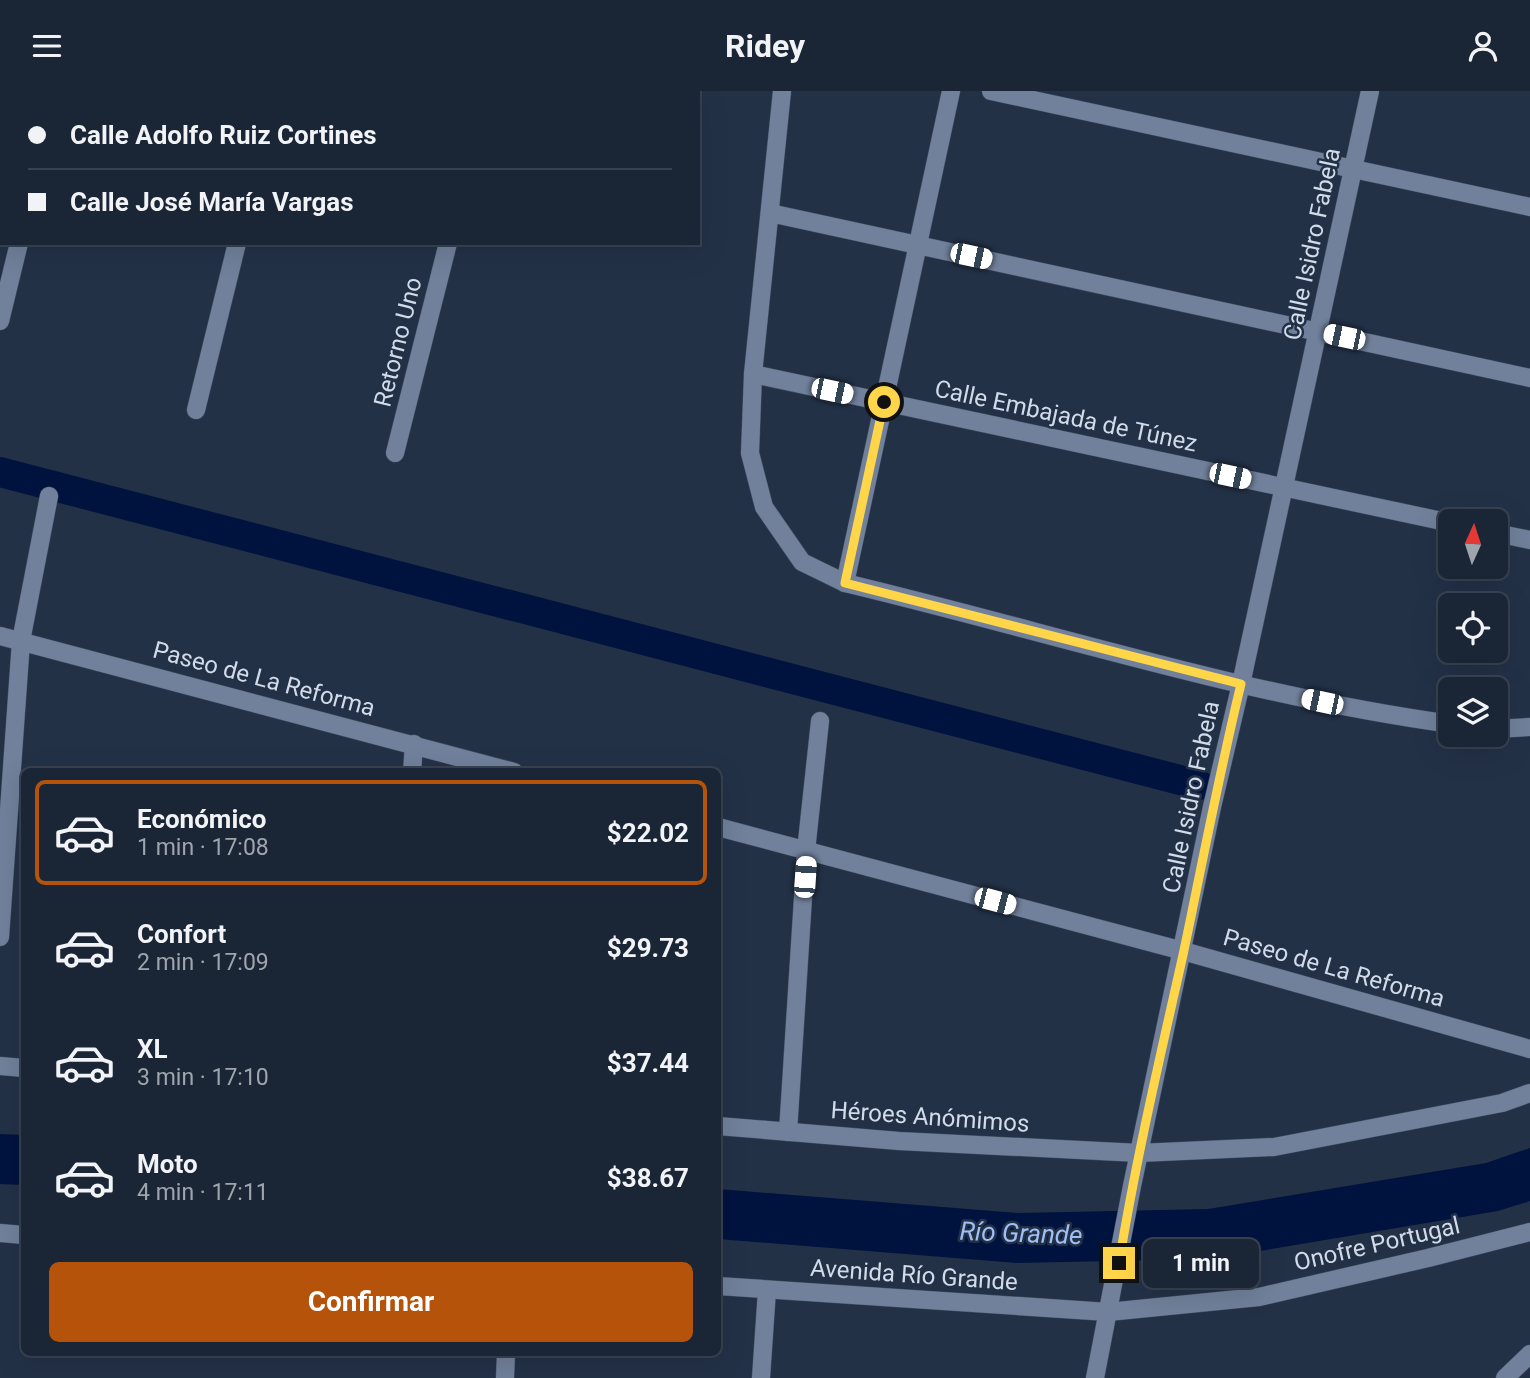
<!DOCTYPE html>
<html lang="es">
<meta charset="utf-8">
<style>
:root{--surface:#1a2535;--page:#232d3d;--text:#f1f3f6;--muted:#9fa5ad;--line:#384250;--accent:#b45309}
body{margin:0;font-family:Roboto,sans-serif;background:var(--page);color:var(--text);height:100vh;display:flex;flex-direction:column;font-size:26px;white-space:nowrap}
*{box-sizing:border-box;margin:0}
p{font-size:23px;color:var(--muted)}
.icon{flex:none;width:38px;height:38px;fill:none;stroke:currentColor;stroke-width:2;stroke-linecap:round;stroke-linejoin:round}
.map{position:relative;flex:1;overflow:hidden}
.details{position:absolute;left:21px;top:677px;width:700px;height:588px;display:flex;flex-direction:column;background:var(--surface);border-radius:10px;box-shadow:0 7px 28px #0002,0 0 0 2px var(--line)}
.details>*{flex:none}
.banner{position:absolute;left:0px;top:0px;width:700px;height:154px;box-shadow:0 7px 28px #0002,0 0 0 2px var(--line);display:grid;align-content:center;height:154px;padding:0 28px;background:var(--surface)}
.needle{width:46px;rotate:3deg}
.controls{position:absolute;left:1438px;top:418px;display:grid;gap:14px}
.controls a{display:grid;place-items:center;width:70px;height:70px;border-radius:10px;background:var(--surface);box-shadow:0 7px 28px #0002,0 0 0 2px var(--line);font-size:35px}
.end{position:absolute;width:32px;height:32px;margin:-16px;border:9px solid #ffd54a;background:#111;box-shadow:0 0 0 4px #111}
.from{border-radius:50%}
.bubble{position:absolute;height:49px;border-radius:10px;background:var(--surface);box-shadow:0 7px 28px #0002,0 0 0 2px var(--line);font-size:23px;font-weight:700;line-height:49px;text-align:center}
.car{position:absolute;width:21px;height:42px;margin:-21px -10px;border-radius:9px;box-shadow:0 0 5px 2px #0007;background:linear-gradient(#fff 24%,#345 0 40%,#fff 0 76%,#345 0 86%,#fff 0)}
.banner b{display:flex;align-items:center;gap:24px;height:66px;font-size:26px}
.banner b+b{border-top:2px solid var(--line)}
.banner i{width:18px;height:18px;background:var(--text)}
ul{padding:12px 0 0;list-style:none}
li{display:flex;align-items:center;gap:21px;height:105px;margin:0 14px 10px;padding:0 14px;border:4px solid transparent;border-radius:10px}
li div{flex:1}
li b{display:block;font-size:26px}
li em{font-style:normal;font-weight:700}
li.active{border-color:var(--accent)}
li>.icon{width:63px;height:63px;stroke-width:1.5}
.button{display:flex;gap:14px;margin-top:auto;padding:14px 28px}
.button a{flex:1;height:80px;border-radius:10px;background:var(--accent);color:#fff;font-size:28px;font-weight:700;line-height:80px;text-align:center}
header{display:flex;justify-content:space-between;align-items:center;height:91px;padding:0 28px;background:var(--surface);font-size:32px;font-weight:700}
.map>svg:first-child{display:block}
</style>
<header><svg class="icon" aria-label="menu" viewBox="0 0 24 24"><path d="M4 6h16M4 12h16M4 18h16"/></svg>Ridey<svg class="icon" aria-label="person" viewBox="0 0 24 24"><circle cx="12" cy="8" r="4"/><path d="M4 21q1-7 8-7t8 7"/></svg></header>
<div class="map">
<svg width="1530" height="1287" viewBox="0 0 1530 1287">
<rect width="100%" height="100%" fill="#233147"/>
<g fill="#00133f">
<path d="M0 1043 24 1044V1094L0 1093Z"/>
<path d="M1530 1057V1110L1498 1120 1212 1168 1017 1172 718 1148V1098L1019 1122 1208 1118 1486 1072Z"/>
</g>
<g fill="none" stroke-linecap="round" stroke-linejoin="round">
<path stroke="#00133f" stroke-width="30" d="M0 381 1199 694"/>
<g stroke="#434f62" stroke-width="19">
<g id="street">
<path d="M433 0 439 2"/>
<path d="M991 0 1530 116"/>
<path d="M57 2 58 0"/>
<path d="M274 2V0"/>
<path d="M639 2 642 0"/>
<path d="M770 122 1530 287"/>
<path d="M0 230 19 152"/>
<path d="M753 283 1451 432"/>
<path d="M196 319 237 152"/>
<path d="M395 362 448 152"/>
<path d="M1496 442 1530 449"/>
<path d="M845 492 951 0"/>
<path d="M0 545 514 681"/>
<path d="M1241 593 1370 0"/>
<path d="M412 681 414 653"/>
<path d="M718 736 1183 860 1530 958"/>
<path d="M0 846 21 550 49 405"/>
<path d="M788 1041 806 760 820 630"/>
<path d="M0 1142 24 1144"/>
<path d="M718 1195 1108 1221 1259 1206 1428 1167 1530 1141"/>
<path d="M505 1287 506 1262"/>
<path d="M761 1287 767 1199"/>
<path d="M1505 1287 1530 1263"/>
</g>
</g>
<g stroke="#434f62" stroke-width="19">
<g id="secondary">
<path d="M782 0 753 283 750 362 764 416 802 471 845 492C1047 540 1245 605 1451 633"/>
<path d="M1496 638 1530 636"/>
<path d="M0 975 24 977"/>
<path d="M718 1035 899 1050 1139 1062 1274 1056 1502 1012 1530 1002"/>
<path d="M1095 1287 1132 1095 1212 716 1241 593"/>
</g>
</g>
<use href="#street" stroke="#71819b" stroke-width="18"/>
<use href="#secondary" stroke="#71819b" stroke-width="18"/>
</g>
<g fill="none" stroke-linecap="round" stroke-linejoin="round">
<path stroke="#ffd54a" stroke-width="9" d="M884 311 845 492 1241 593C1219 683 1202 774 1183 864 1160 966 1136 1068 1119 1172"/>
</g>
<g text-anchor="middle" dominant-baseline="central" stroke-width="5" stroke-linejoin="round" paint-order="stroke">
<g font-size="24" fill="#d2dbe9" stroke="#233147">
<text transform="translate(1312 153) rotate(-78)">Calle Isidro Fabela</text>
<text transform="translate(398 251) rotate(-76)">Retorno Uno</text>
<text transform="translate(1066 325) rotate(12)">Calle Embajada de Túnez</text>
<text transform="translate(264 588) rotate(15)">Paseo de La Reforma</text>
<text transform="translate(1191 706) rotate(-78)">Calle Isidro Fabela</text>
<text transform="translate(1334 877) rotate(16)">Paseo de La Reforma</text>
<text transform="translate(930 1026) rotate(4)">Héroes Anómimos</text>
<text transform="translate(1377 1153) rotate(-13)">Onofre Portugal</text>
<text transform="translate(914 1184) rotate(4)">Avenida Río Grande</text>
</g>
<g font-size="26" font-style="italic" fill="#9fbff5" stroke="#233147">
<text transform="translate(1021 1142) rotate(2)">Río Grande</text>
</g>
</g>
</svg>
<div class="controls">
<a><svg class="needle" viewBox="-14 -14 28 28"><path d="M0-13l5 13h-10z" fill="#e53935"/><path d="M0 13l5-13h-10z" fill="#9fa5ad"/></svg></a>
<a><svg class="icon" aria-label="locate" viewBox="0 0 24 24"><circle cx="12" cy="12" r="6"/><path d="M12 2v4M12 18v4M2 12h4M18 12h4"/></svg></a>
<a><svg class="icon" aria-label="layers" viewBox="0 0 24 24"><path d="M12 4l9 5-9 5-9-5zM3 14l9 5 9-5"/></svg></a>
</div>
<i class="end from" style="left:884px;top:311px"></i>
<i class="end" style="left:1119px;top:1172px"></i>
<div class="bubble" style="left:1143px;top:1148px;width:116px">1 min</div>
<i class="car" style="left:971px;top:165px;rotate:102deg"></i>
<i class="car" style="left:1344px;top:246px;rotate:282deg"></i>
<i class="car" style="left:832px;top:300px;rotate:102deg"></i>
<i class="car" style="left:1230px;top:385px;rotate:102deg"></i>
<i class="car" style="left:1322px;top:611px;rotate:282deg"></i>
<i class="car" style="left:805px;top:786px;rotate:4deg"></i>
<i class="car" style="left:995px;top:810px;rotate:105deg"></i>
<div class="banner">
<b><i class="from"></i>Calle Adolfo Ruiz Cortines</b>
<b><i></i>Calle José María Vargas</b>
</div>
<section class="details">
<ul>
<li class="active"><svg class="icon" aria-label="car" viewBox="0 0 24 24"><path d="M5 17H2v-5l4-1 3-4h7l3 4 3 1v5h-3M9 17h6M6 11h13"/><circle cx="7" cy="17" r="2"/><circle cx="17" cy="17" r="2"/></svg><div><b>Económico</b><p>1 min · 17:08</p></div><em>$22.02</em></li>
<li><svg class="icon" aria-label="car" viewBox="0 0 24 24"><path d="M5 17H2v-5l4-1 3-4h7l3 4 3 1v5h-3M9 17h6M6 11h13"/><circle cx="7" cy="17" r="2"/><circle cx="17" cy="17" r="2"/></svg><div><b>Confort</b><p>2 min · 17:09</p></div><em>$29.73</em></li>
<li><svg class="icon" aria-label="car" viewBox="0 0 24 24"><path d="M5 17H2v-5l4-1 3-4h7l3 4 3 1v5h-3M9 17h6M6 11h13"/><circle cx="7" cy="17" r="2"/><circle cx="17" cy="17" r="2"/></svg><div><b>XL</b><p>3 min · 17:10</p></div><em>$37.44</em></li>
<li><svg class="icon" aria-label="car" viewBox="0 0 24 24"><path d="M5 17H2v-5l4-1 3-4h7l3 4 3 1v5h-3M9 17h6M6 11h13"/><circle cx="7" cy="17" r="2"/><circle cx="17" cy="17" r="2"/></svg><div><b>Moto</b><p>4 min · 17:11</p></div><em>$38.67</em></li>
</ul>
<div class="button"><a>Confirmar</a></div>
</section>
</div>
